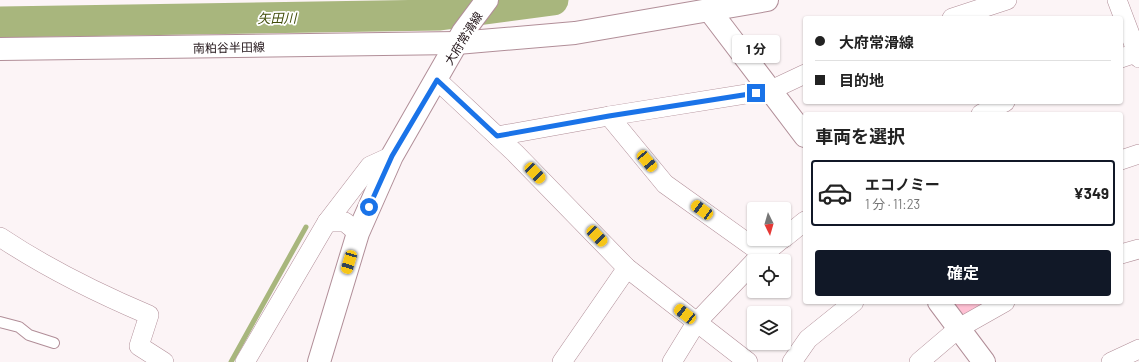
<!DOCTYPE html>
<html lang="ja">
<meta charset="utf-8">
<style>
:root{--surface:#fff;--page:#f6f6f6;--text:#222;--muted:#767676;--line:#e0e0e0;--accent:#111827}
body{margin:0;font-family:Barlow,"Noto Sans JP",sans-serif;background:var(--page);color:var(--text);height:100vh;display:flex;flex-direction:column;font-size:15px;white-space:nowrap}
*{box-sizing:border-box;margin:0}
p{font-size:13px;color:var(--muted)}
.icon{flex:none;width:22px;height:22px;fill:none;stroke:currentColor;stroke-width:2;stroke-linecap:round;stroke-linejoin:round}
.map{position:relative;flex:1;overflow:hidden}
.side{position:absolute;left:803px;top:112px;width:320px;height:192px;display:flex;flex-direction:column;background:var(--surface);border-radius:4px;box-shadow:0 1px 3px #0004}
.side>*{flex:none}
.banner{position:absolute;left:803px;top:16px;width:320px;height:88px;border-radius:4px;box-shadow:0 1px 3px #0004;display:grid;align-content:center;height:88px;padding:0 12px;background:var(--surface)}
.needle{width:26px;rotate:175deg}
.buttons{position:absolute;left:747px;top:202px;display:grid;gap:8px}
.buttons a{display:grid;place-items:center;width:44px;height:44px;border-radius:4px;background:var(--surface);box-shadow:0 1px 3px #0004;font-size:20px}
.end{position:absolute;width:18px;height:18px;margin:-9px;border:5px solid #1a73e8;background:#fff;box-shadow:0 0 0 2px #fff}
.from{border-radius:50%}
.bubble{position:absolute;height:28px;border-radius:4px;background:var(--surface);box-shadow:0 1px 3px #0004;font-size:13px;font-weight:700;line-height:28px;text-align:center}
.car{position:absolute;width:12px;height:24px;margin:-12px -6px;border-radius:5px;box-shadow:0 0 3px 1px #0007;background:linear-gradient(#f5c518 24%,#345 0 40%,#f5c518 0 76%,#345 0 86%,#f5c518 0)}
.banner b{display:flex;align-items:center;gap:14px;height:38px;font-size:15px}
.banner b+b{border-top:1px solid var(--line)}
.banner i{width:10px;height:10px;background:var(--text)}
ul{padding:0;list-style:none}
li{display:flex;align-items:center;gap:12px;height:66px;margin:0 8px 6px;padding:0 4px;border:2px solid transparent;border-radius:4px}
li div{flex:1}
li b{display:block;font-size:15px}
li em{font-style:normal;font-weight:700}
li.active{border-color:var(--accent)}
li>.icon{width:36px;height:36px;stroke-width:1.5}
h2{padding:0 12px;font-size:18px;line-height:48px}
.action{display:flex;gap:8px;margin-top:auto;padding:8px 12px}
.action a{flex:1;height:46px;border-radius:4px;background:var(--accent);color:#fff;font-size:16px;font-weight:700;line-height:46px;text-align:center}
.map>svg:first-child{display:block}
</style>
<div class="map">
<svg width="1139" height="362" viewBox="0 0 1139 362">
<rect width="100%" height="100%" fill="#fcf4f6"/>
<path fill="#fec0d3" d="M939 302H1005L959 328Z"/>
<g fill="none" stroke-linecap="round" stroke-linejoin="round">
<path stroke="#a8b67d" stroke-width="5" d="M231 362 306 227"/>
<path stroke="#a8b67d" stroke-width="31" d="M0 22 440 15 553 0"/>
<g stroke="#b18e98" stroke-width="12">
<path id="service" d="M0 322 19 327 29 335 54 343"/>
</g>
<g stroke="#b18e98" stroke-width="20">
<g id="minor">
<path d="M1117 0 1139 58"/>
<path d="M952 18 1007 0"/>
<path d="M1121 58 1139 52"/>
<path d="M437 80 515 153 627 268 748 362"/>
<path d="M981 114 1005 102"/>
<path d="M609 116 771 90 805 74"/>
<path d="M497 136 609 116 665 184 763 254"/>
<path d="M1121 160 1139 154"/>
<path d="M327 222H345L358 233"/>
<path d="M0 237C48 269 97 293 149 315L139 346 164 362"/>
<path d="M784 238 805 221"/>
<path d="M1121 254 1139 249"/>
<path d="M755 261 782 239"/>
<path d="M245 362 327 222 370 166 392 156"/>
<path d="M562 362 627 268"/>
<path d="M672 362 696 323 754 262"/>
<path d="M792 362 808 339 854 302"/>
<path d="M919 362 959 328 1005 302"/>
<path d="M1111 362 1139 349"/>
</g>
</g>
<g stroke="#b18e98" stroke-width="24">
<g id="tertiary">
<path d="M710 11 805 136"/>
<path d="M457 43 575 33 767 0"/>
<path d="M939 302 984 362"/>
</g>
</g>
<g stroke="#b18e98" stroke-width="24">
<g id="secondary">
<path d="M0 49 457 43"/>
<path d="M319 362 358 233 392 156 463 32 487 0"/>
</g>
</g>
<use href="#service" stroke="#fff" stroke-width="10"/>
<use href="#minor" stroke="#fff" stroke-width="19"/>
<use href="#tertiary" stroke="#fff" stroke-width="22"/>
<use href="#secondary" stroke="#fff" stroke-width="22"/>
</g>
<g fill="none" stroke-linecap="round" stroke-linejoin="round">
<path stroke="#1a73e8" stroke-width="5" d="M369 207 392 156 437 80 497 136 609 116 756 93"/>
</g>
<g text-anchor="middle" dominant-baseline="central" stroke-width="3.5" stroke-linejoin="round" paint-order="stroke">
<g font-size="12" fill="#201317" stroke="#fff">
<text transform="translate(463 38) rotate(-58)">大府常滑線</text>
<text transform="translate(229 47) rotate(-1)">南粕谷半田線</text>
</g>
<g font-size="13" font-style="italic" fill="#3f4b07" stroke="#fff">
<text transform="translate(277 18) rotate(-1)">矢田川</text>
</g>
</g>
</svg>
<div class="buttons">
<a><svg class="needle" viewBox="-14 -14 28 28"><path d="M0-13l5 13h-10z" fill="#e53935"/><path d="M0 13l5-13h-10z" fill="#767676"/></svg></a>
<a><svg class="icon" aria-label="locate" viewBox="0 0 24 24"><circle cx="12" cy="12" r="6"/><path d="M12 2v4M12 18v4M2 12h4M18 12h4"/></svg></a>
<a><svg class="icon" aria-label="layers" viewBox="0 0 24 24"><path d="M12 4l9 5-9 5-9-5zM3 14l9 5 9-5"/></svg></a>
</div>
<i class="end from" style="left:369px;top:207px"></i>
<i class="end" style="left:756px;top:93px"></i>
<div class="bubble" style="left:732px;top:35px;width:48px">1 分</div>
<i class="car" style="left:647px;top:161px;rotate:140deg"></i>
<i class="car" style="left:535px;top:173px;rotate:136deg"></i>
<i class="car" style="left:702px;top:210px;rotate:306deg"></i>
<i class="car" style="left:597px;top:236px;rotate:136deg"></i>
<i class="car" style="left:349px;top:262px;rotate:197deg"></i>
<i class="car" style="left:685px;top:314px;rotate:308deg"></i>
<div class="banner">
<b><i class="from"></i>大府常滑線</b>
<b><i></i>目的地</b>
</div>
<section class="side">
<h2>車両を選択</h2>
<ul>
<li class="active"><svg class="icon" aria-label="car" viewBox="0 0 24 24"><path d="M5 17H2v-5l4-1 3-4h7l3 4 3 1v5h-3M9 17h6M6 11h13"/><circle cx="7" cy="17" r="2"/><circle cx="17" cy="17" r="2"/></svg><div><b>エコノミー</b><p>1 分 · 11:23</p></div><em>¥349</em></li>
</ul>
<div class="action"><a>確定</a></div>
</section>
</div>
